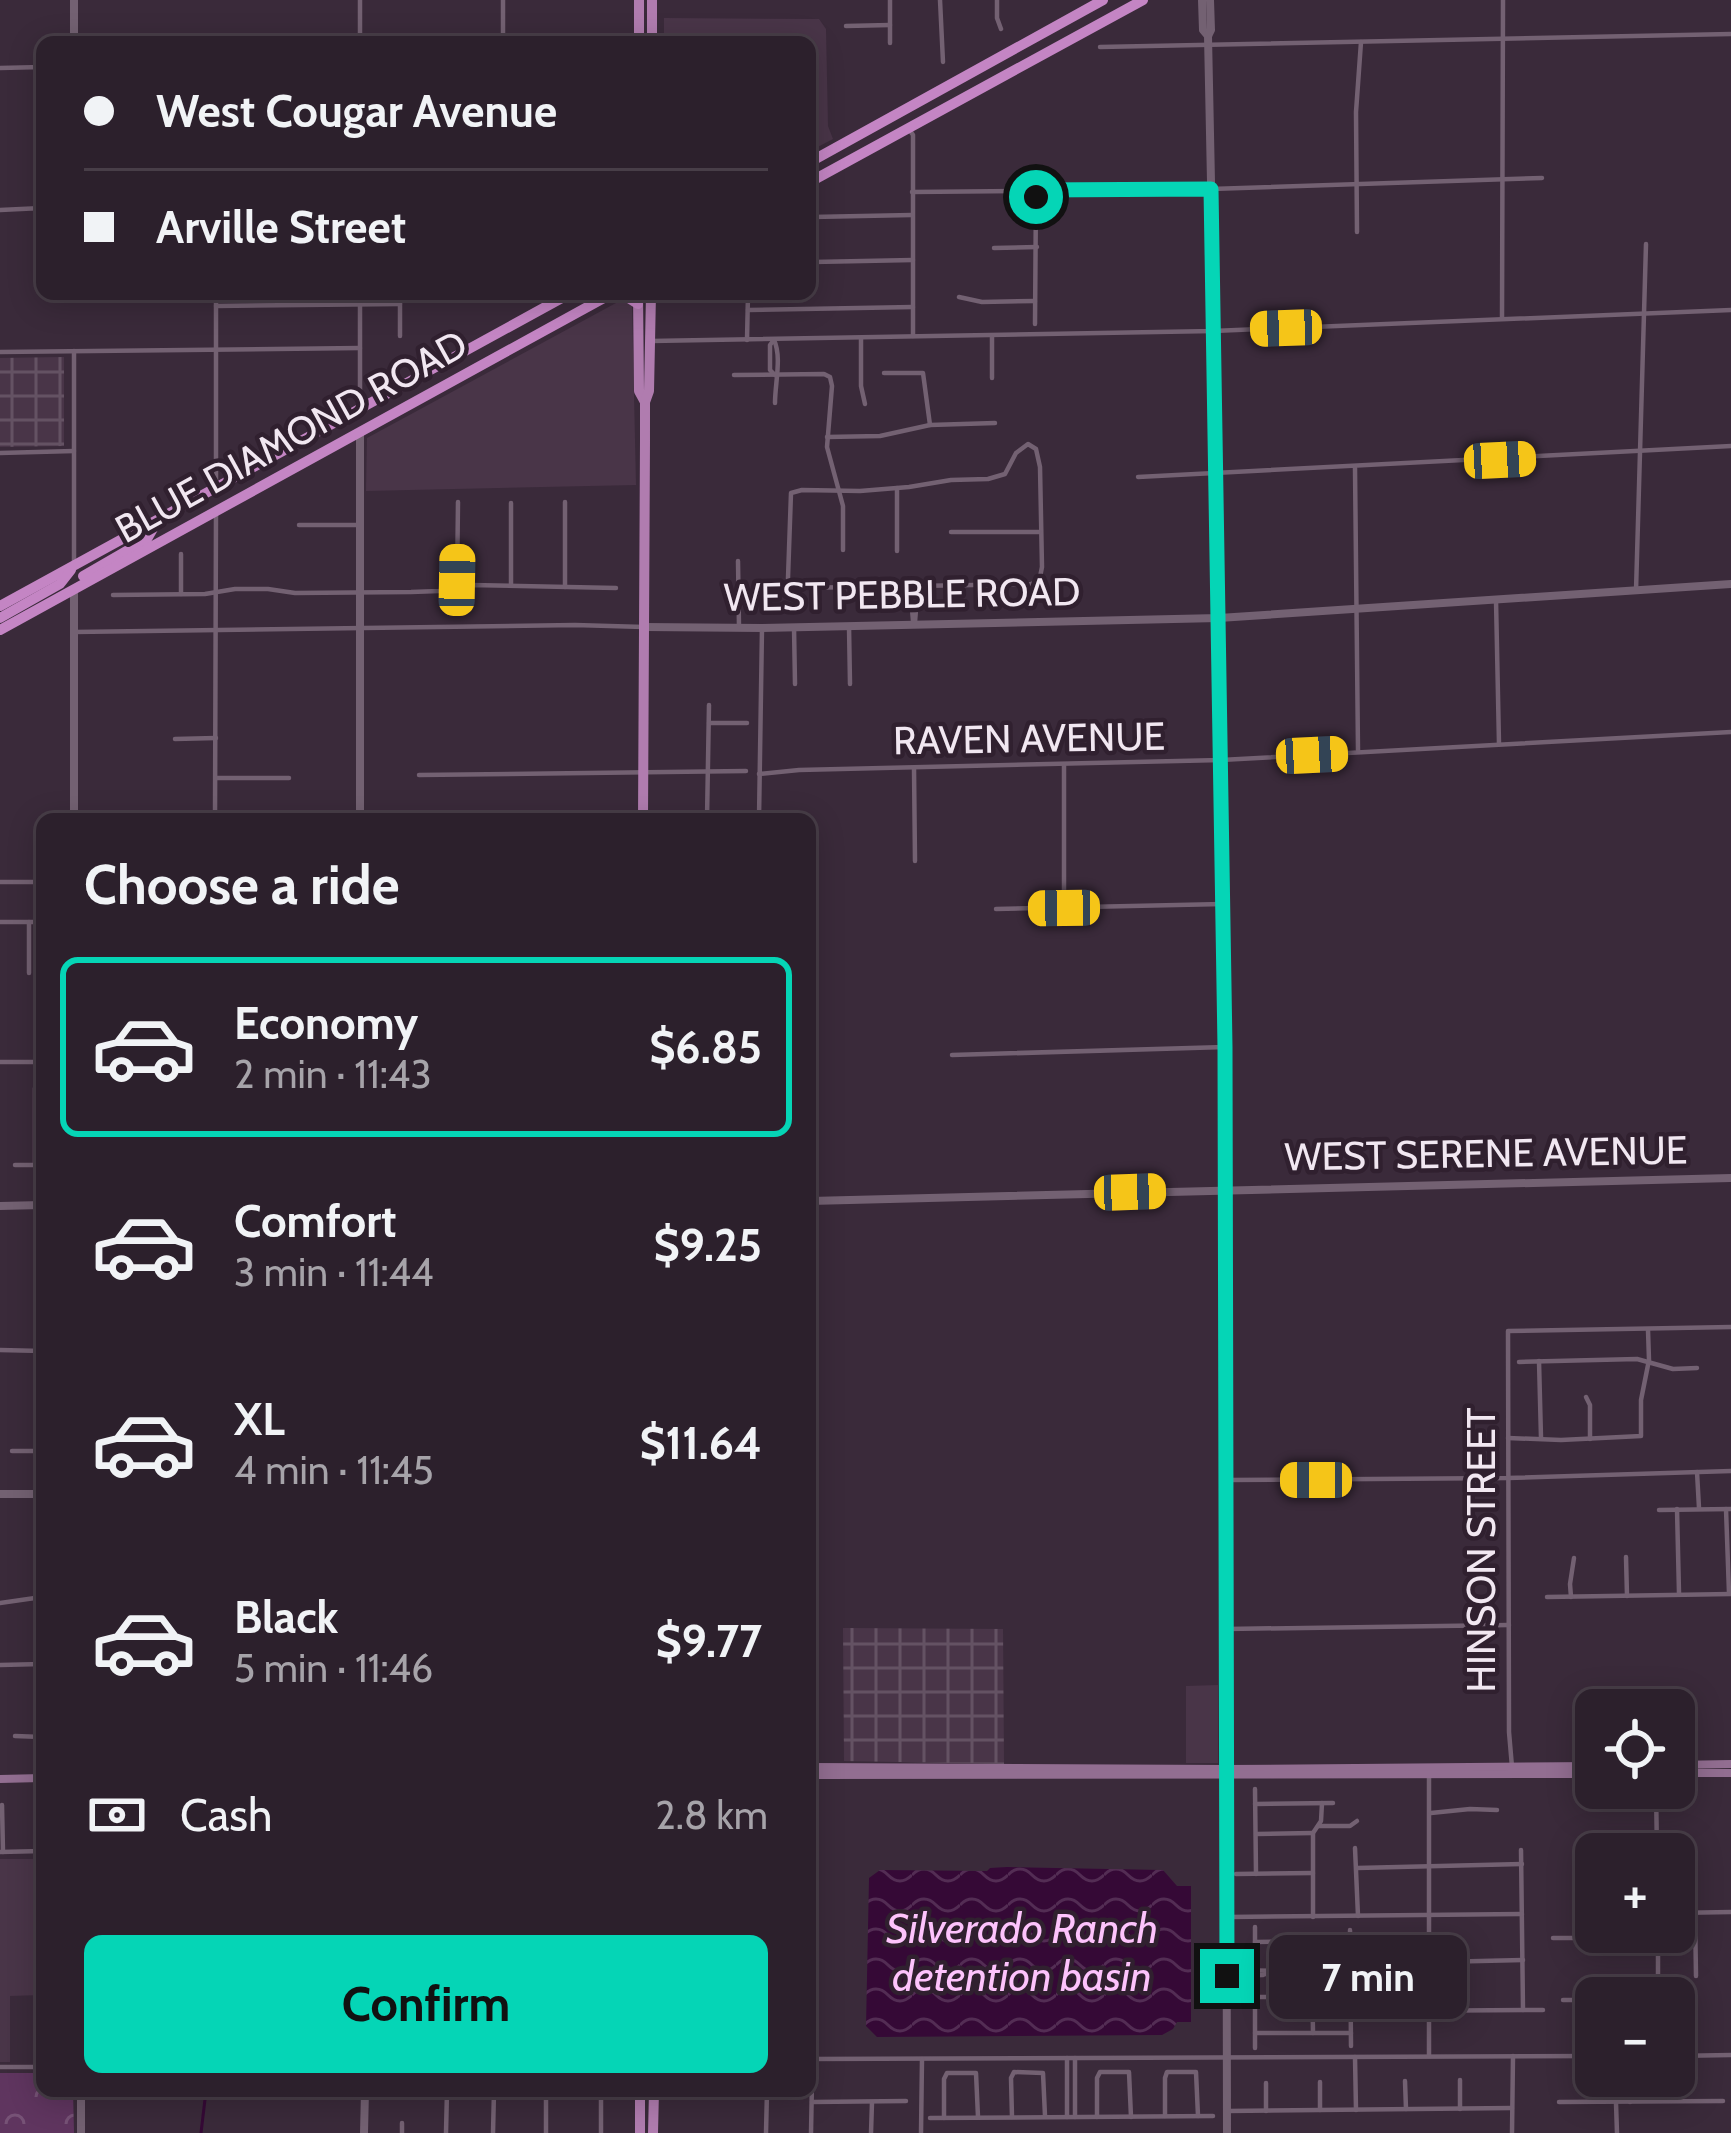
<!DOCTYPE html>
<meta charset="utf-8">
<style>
:root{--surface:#2c202c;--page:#342834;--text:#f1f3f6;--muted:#a6a3a9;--line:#483e48;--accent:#05d5b6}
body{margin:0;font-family:Cabin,sans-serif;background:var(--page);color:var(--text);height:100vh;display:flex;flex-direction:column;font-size:45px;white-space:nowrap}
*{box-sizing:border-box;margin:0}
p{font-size:39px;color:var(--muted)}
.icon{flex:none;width:66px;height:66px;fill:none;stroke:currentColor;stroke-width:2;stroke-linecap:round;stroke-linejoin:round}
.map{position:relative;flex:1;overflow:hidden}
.side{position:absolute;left:36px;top:813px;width:780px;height:1284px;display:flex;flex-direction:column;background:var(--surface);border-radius:18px;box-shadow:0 6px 30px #0003,0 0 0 3px var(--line)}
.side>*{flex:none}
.top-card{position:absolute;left:36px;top:36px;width:780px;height:264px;border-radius:18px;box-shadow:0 6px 30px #0003,0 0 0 3px var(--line);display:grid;align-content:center;height:264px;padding:0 48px;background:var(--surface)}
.fabs{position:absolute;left:1575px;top:1689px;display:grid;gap:24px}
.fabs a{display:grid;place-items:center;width:120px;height:120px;border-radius:18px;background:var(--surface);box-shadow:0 6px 30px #0003,0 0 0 3px var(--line);font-size:60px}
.end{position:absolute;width:54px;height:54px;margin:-27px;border:15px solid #05d5b6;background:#111;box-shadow:0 0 0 6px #111}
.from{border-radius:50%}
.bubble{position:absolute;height:84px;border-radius:18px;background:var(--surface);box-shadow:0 6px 30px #0003,0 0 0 3px var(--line);font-size:39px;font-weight:700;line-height:84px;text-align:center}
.car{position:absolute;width:36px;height:72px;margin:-36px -18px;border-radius:15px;box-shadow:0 0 9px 3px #0007;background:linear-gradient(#f5c518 24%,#345 0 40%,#f5c518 0 76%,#345 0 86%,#f5c518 0)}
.top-card b{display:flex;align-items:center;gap:42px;height:114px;font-size:45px}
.top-card b+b{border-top:3px solid var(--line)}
.top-card i{width:30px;height:30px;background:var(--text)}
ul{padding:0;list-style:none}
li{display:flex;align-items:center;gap:36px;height:180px;margin:0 24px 18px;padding:0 24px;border:6px solid transparent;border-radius:18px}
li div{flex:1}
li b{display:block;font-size:45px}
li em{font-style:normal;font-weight:700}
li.selected{border-color:var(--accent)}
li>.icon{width:108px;height:108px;stroke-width:1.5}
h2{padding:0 48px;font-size:54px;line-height:144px}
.pay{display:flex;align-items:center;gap:30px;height:132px;padding:0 48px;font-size:45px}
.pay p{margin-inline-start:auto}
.action{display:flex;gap:24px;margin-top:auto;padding:24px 48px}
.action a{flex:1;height:138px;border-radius:18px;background:var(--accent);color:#111;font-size:48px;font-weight:700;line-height:138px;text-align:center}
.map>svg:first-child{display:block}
</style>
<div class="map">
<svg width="1731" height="2133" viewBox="0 0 1731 2133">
<defs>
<pattern id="industrial-grid" width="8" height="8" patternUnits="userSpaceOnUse" patternTransform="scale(3)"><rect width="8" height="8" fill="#493548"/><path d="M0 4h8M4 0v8" fill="none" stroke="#645263"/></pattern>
<pattern id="park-crowns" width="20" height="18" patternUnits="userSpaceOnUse" patternTransform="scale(3)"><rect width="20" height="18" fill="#5f355f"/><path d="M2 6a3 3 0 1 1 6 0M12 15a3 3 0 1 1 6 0" fill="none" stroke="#765276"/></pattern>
<pattern id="water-waves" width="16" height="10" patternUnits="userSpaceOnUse" patternTransform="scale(3)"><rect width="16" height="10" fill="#350936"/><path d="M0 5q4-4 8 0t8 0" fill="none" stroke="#532d54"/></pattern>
</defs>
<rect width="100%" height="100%" fill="#3a2a3a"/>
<g fill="#493548">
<path d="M664 18 819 19 826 29 828 126 833 139 810 151V42H664Z"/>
<path d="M625 301 632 305 636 485 366 491 367 438 616 303Z"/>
<path d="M1218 1685V1763H1186V1686Z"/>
<path d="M0 1859H42V1995L10 1996V2062H0Z"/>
</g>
<g fill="url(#industrial-grid)">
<path d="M64 357V446L0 447V358Z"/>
<path d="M843 1628 1003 1629 1004 1764 844 1761Z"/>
</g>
<path fill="url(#park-crowns)" d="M0 2073H42V2091H73L74 2133H0Z"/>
<path fill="url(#water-waves)" d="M1007 1867 1163 1870 1177 1886H1191V2022H1177L1173 2029 1162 2035 877 2037 866 2026 869 1878 880 1870 987 1871 990 1868Z"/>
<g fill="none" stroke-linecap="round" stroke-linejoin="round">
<path stroke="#350936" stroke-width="3" d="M201 2133 206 2091"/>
<g stroke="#736172" stroke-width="4.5">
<path d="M940 0 943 62"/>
<path d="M997 0V18L1001 29"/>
<path d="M846 26 890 25"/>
<path d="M360 42V0"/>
<path d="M503 42V0"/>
<path d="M890 43V0"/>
<path d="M1100 47 1731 34"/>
<path d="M0 68 42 67"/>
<path d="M911 132 913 135V336"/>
<path d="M912 192 1211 189 1542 178"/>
<path d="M0 210 42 208"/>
<path d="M812 217 912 215"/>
<path d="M1357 232 1356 112 1361 42"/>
<path d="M994 248 1037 247"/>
<path d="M813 262 913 260"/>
<path d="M400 294V336"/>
<path d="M959 297 982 302 1035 301"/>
<path d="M216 306 400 304"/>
<path d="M748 310 913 307"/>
<path d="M1502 318 1503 0"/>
<path d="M1035 324 1036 191"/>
<path d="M992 336V378"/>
<path d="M861 338V386L865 404"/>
<path d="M747 340 748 294"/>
<path d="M774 340C782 357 775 383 775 403"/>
<path d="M651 341 1213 331 1731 310"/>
<path d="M773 341 770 345V370L775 375"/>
<path d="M74 351V562"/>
<path d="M0 352 360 348"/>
<path d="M884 373H923L930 425"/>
<path d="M734 375 824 374 830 377 832 386 827 447 843 506V550"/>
<path d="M360 408V294"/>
<path d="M827 437 880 436 930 425 995 423"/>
<path d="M1028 444 1036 449 1040 467 1042 567 1039 582 1031 584 795 588 791 586 788 578 791 493 802 490 860 491 909 487 951 480 988 479 1005 474 1016 453Z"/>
<path d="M0 453 74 451"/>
<path d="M1355 468 1358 750"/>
<path d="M1138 477 1731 446"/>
<path d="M216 486V294"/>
<path d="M897 488V551"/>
<path d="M511 503V585"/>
<path d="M299 525H359"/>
<path d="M951 532H1039"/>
<path d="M181 554V594"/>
<path d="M738 561 739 627"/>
<path d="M914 586 917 597 915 622"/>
<path d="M457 587 458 502"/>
<path d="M565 587V502"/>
<path d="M1636 591 1646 244"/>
<path d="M113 595 205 594 235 589H268L295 593 411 592 439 591 471 585 616 588"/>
<path d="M1496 600 1499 744"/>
<path d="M913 621 911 597 914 586"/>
<path d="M849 626 850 684"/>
<path d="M794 627 795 684"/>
<path d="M74 632 575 625 644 627"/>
<path d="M709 723H747"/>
<path d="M175 739 216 738"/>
<path d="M1064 765V908"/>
<path d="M914 768 915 861"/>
<path d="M759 774 799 770 1221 760 1731 732"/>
<path d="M419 775 746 771"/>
<path d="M217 778H289"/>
<path d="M707 816H745"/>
<path d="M215 819 216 512"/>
<path d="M707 819 709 705"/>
<path d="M759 819 762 628"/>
<path d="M0 882H42"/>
<path d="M996 909 1223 904"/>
<path d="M0 922H42"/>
<path d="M29 922V973"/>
<path d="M952 1055 1225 1047"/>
<path d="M0 1062H42"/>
<path d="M35 1088V1165"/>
<path d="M15 1165H42"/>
<path d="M0 1350 42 1351"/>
<path d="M1539 1361 1541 1438"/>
<path d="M1519 1362 1637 1359 1673 1369 1697 1368"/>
<path d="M1586 1397 1590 1405V1439"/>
<path d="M1508 1438 1561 1440 1641 1436V1400L1649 1360 1648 1330"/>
<path d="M12 1451H42"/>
<path d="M1697 1472 1699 1508"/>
<path d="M1227 1480 1508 1478 1731 1471"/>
<path d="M1677 1509 1679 1593"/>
<path d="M1726 1509 1729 1593"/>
<path d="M1659 1510 1731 1509"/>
<path d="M1626 1557 1627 1596"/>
<path d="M1547 1597 1731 1594"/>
<path d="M1571 1597 1570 1584 1574 1558"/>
<path d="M0 1603 42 1597"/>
<path d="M1227 1629 1509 1625"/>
<path d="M37 1664 39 1695"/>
<path d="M0 1665 42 1664"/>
<path d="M15 1736 42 1737"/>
<path d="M1512 1767 1509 1732 1508 1331 1731 1327"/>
<path d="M1429 1775V2056"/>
<path d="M1656 1788 1657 1854"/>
<path d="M1255 1789 1256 1874"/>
<path d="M1255 1804 1333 1803"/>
<path d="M2 1805 3 1852"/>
<path d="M1431 1813 1470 1809 1497 1810"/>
<path d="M1318 1826H1350L1357 1821"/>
<path d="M1256 1834 1313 1833"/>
<path d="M1355 1848 1358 1916"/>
<path d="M1521 1850 1523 2010"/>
<path d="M0 1852 42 1851"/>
<path d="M1357 1868 1522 1864"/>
<path d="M1236 1874 1313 1873"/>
<path d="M1674 1913 1731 1912"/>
<path d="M1695 1913 1696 1976"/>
<path d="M1228 1917 1522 1914"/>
<path d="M1313 1917V1833L1321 1821 1322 1803"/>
<path d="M1255 1927V1961"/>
<path d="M1350 1930 1351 2046"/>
<path d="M1658 1932V1998"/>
<path d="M1553 1938H1658"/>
<path d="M1575 1938V1854L1579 1849 1657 1848"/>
<path d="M1255 1942 1350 1941"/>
<path d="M1292 1942V1972"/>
<path d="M1386 1968 1438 1962 1523 1960"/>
<path d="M1227 1970 1351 1972"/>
<path d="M1312 1972 1313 2033"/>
<path d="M1228 1976 1263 1975 1270 1972"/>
<path d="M1255 1984V2048"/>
<path d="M1255 1997H1312"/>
<path d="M1563 2000H1596"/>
<path d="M1381 2015 1387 2011 1543 2010"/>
<path d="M1255 2033H1351"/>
<path d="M1674 2056 1731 2055"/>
<path d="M1355 2057 1356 2110"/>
<path d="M1067 2058V2117"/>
<path d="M1075 2058V2117"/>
<path d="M810 2059 1596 2056"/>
<path d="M0 2067H42"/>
<path d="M1624 2076 1625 2100"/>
<path d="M1630 2076V2102"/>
<path d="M1460 2080V2109"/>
<path d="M1405 2081 1406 2109"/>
<path d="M812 2102 906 2101"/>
<path d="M1559 2102 1723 2101"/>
<path d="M1616 2103 1617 2133"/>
<path d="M1320 2110V2082"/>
<path d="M1227 2111 1512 2108"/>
<path d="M1266 2111V2083"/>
<path d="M1165 2116V2078L1167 2072H1196L1198 2116"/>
<path d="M1012 2117 1011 2078 1014 2072 1043 2073 1045 2116"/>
<path d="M1097 2117V2078L1100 2072H1129L1131 2117"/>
<path d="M930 2118 1213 2116"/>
<path d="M944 2118V2079L947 2073H976L978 2117"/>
<path d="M402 2133V2123"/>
<path d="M446 2133 447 2091"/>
<path d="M493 2133 494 2091"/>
<path d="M546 2133V2091"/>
<path d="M601 2133V2091"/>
<path d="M766 2133 767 2091"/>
<path d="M811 2133 812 2081"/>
<path d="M871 2133 872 2102"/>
<path d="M921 2133 922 2059"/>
<path d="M1512 2133 1513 2056"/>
</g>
<g stroke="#736172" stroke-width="8">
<path d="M1202 0 1203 30 1208 36"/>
<path d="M1210 0 1211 30 1208 36 1217 474 1225 1047 1227 2133"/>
<path d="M74 42V0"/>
<path d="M360 433V819"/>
<path d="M74 589V819"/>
<path d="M644 627 762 628 1219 618 1731 584"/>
<path d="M810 1201 1731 1178"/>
<path d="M0 1206 42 1205"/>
<path d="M0 1494H42"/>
<path d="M81 2091V2133"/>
<path d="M364 2133 365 2091"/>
</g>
<g stroke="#926e91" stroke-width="8">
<path d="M1674 1765 1731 1764"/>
<path d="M810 1767 1226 1769 1596 1766"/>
<path d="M1674 1773H1731"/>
<path d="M810 1775 1596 1774"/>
<path d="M0 1779 42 1778"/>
</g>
<g stroke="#b07caf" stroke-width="10">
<path d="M652 0V42"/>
<path d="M639 42V0"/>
<path d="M638 294 639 391 645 402"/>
<path d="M643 819 645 440V402L649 391 651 294"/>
<path d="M640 2133V2091"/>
<path d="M653 2133 654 2091"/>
</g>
<g stroke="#c485c4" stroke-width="10">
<path d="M810 162 1103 0"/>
<path d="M810 182 1143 0"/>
<path d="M606 297H627L638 304"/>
<path d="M83 576 147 539 158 520"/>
<path d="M0 606 569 294"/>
<path d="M0 618 60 584 71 570"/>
<path d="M0 630 611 294"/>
</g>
</g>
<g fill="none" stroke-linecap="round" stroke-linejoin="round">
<path stroke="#05d5b6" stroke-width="15" d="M1036 197V190L1211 189 1225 1047 1227 1976"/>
</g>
<g text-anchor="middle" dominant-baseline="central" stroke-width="9" stroke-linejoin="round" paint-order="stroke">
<g font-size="39" fill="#f1e7f1" stroke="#30202f">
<text transform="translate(291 436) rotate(-29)">BLUE DIAMOND ROAD</text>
<text transform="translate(902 594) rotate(-1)">WEST PEBBLE ROAD</text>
<text transform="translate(1029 738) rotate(-1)">RAVEN AVENUE</text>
<text transform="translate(1486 1153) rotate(-1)">WEST SERENE AVENUE</text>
<text transform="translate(1481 1550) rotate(-90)">HINSON STREET</text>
</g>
<g font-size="42" font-style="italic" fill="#fdc3fc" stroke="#30202f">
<text x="1022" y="1928">Silverado Ranch<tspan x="1022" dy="48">detention basin</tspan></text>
</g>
</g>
</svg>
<div class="fabs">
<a><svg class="icon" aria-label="locate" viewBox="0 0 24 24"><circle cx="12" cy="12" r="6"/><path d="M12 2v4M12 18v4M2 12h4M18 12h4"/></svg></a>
<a>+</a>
<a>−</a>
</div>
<i class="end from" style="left:1036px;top:197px"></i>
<i class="end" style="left:1227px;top:1976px"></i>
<div class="bubble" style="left:1269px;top:1935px;width:198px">7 min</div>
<i class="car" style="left:1286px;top:328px;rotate:268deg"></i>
<i class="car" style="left:1500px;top:460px;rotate:87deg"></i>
<i class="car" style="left:457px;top:580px;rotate:1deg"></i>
<i class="car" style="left:1312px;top:755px;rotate:87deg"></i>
<i class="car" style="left:1064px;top:908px;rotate:269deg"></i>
<i class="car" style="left:1130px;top:1192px;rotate:88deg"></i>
<i class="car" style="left:1316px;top:1480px;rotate:270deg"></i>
<div class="top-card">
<b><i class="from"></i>West Cougar Avenue</b>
<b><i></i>Arville Street</b>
</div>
<section class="side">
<h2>Choose a ride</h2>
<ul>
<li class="selected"><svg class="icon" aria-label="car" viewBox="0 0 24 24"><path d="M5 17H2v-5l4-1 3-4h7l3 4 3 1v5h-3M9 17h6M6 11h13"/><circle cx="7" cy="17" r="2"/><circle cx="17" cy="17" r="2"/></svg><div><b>Economy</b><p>2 min · 11:43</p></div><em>$6.85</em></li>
<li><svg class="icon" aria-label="car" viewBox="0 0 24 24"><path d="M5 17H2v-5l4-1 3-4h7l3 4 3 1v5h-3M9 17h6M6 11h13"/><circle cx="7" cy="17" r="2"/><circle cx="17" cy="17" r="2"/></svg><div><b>Comfort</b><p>3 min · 11:44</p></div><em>$9.25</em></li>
<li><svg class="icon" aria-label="car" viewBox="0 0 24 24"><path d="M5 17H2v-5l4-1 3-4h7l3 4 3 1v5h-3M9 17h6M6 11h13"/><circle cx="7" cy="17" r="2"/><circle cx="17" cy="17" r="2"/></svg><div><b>XL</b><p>4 min · 11:45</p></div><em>$11.64</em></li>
<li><svg class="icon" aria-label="car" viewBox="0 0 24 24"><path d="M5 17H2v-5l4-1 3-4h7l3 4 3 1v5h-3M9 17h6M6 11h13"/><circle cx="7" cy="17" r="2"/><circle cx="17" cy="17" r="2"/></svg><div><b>Black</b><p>5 min · 11:46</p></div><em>$9.77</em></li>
</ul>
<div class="pay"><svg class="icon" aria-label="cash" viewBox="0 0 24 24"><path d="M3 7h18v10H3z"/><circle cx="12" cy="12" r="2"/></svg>Cash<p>2.8 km</p></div>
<div class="action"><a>Confirm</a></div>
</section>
</div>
